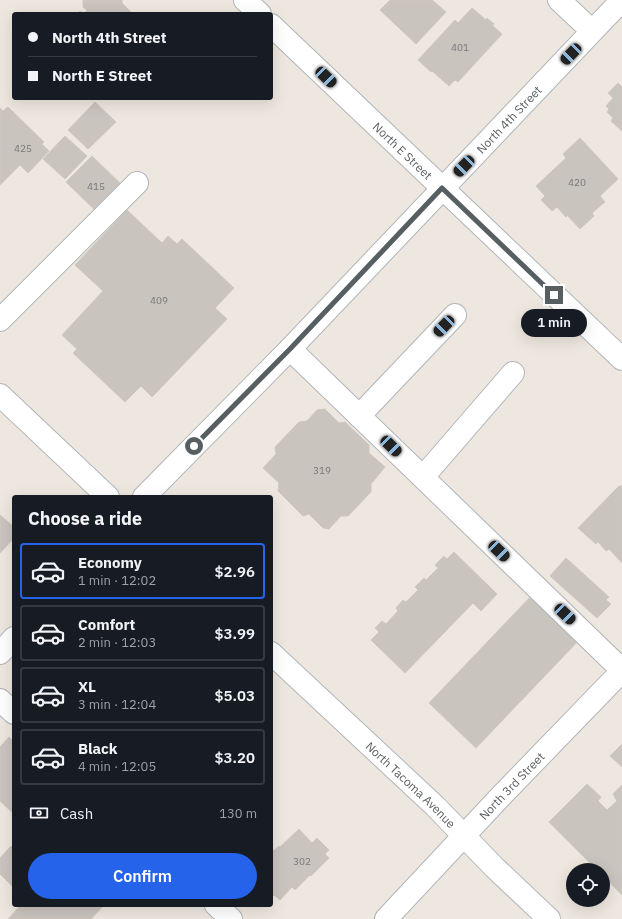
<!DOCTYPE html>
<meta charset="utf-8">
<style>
:root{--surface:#171b24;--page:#20242c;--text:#f1f3f6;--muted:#9ea1a6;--line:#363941;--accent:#2563eb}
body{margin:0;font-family:"IBM Plex Sans",sans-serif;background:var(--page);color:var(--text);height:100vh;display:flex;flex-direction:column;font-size:15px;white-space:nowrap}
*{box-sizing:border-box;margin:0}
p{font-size:13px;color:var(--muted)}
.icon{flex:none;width:22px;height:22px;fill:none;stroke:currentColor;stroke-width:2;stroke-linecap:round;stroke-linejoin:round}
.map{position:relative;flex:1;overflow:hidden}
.sheet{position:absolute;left:12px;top:495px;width:261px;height:412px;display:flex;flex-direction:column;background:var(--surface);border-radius:4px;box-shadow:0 4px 16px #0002}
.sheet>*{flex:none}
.hud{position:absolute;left:12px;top:12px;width:261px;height:88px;border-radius:4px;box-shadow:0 4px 16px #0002;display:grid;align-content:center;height:88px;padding:0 16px;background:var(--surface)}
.tools{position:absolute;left:566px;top:863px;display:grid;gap:8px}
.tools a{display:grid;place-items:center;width:44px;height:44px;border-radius:50%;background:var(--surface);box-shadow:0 4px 16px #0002;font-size:20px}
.end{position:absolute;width:18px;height:18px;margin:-9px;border:5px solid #585f62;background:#fff;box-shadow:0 0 0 2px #fff}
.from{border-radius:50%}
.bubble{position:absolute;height:28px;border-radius:14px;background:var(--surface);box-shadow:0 4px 16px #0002;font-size:13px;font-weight:600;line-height:28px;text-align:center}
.car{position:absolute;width:12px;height:24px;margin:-12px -6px;border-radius:5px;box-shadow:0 0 3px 1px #0007;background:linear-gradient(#222 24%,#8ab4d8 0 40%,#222 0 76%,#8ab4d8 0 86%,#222 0)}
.hud b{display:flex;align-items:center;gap:14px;height:38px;font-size:15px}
.hud b+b{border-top:1px solid var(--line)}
.hud i{width:10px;height:10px;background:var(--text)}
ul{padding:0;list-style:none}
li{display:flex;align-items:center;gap:12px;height:56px;margin:0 8px 6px;padding:0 8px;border:2px solid var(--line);border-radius:4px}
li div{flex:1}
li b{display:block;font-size:15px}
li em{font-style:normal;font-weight:600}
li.active{border-color:var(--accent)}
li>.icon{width:36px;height:36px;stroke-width:1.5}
h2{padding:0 16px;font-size:18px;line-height:48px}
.pay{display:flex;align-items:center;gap:10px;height:44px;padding:0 16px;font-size:15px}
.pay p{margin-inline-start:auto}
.cta{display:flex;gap:8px;margin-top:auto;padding:8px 16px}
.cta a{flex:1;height:46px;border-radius:24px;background:var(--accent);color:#fff;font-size:16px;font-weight:600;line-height:46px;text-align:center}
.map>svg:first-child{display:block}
</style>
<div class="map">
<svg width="622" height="919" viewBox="0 0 622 919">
<rect width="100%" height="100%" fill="#ede7df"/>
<g fill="#cac4bf" stroke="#d2c7bd">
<path d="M83 0H122V3L133 14H77L80 11 84 14 87 10 83 7Z"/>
<path d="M390 0H432L446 12 416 44 380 10Z"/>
<path d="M472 8 486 20 487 18 494 24 492 25 502 34 458 82 455 80 449 86 432 71 431 72 418 60 455 20 458 23Z"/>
<path d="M618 83 622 87V131L611 121 613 118 607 112 609 109 606 106 613 98 608 93Z"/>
<path d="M95 102 116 122 88 149 68 130Z"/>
<path d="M8 107 44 142 42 144 49 151 28 173 20 165 0 185V108L3 111Z"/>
<path d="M65 136 87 156 65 179 43 159Z"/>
<path d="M580 138 618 179 600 196 605 202 592 213 594 216 580 229 567 215 566 217 557 207 552 211 541 200 545 196 536 186 566 158 563 154Z"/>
<path d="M92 156 126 189 100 215 66 182Z"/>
<path d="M127 210 162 243 168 236 177 244 182 239 234 288 215 308 227 319 152 397 141 386 125 402 73 353 77 349 62 335 103 291 75 265Z"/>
<path d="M325 409 339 423 345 422 369 445V453L385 467 371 484V492L348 516H341L329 529 323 528 309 514 303 516 278 491 279 483 263 468 276 454 275 447 299 422 307 421 317 410Z"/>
<path d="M619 486H622V563L609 549 606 551 598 542 596 544 578 528Z"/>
<path d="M0 515 14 527V538L0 553Z"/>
<path d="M454 552 497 594 481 611 473 603 405 673 371 640 379 632 375 628 382 621 386 624 398 611 396 608 403 600 406 602 418 590 415 587 424 578 426 580 438 568 435 565 444 556 447 559Z"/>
<path d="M566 558 609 597 606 600 611 604 597 618 550 576Z"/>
<path d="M534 593 581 638 476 748 429 703Z"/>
<path d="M9 737 14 742V814L0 801V747Z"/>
<path d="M622 744V767L610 756Z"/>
<path d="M587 784 601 797 598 801 607 810 617 801 613 794 622 785V895L603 876V870H597L549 822Z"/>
<path d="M299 829 312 843 317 838 329 850 325 854 329 858 311 876 310 875 295 890 292 887 280 900 274 895 271 898V853L279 846 280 847Z"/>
<path d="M11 846 14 849V888L0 874V858Z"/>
<path d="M21 905H104L91 919H8Z"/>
</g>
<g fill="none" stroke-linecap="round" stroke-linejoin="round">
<g stroke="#b1b5b9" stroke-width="24">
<g id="minor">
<path d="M245 0 260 14"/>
<path d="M559 0 592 31"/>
<path id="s1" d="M271 25 622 359"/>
<path d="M0 320 137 183"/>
<path d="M290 349 622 670"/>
<path d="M0 395 108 497"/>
<path d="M359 416 455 315"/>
<path d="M423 477 513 373"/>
<path id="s2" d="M144 497 290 349 622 0"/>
<path d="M0 653 14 638"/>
<path id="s3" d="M271 653 435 806 494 867 549 919"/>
<path d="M0 700 14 713"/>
<path d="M216 905 231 919"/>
<path id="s4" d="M386 919 502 795 622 671"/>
</g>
</g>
<use href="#minor" stroke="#fff" stroke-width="22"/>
</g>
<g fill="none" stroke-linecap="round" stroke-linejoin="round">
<path stroke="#585f62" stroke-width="5" d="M194 446 290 349 442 188 554 295"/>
</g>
<g text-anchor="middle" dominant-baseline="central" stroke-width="3" stroke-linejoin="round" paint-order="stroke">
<g font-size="10" fill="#747879">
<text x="460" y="47">401</text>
<text x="23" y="148">425</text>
<text x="577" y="182">420</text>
<text x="96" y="186">415</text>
<text x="159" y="300">409</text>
<text x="322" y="470">319</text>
<text x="302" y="861">302</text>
</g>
<g font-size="12" fill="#585f62" stroke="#fff">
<text stroke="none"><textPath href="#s2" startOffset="525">North 4th Street</textPath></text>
<text stroke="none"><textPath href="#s1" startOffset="182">North E Street</textPath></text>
<text stroke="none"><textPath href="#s3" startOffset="192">North Tacoma Avenue</textPath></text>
<text stroke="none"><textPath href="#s4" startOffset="183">North 3rd Street</textPath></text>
</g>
</g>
</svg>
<div class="tools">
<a><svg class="icon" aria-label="locate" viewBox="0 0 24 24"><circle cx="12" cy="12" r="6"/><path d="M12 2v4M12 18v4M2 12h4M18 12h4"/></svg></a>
</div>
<i class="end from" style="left:194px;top:446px"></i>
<i class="end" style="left:554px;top:295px"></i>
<div class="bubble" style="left:521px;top:309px;width:66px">1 min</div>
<i class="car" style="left:571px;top:54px;rotate:224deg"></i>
<i class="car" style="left:326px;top:77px;rotate:134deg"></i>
<i class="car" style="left:464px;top:166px;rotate:224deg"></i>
<i class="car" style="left:444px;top:326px;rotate:224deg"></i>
<i class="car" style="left:391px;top:446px;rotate:134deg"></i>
<i class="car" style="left:499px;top:551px;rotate:134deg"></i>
<i class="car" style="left:565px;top:614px;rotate:134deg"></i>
<div class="hud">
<b><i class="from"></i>North 4th Street</b>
<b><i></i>North E Street</b>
</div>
<section class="sheet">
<h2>Choose a ride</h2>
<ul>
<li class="active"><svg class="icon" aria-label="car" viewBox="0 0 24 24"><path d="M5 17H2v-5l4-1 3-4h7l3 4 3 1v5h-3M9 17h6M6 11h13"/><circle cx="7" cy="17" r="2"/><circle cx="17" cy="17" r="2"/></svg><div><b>Economy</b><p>1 min · 12:02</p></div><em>$2.96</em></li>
<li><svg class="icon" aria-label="car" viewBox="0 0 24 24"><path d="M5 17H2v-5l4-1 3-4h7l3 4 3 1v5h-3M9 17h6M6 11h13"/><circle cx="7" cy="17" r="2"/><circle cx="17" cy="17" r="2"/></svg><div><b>Comfort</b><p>2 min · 12:03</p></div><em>$3.99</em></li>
<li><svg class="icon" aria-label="car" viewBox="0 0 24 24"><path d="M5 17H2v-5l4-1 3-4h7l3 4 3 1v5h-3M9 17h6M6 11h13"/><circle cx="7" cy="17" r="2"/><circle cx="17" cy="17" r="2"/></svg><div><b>XL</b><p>3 min · 12:04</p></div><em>$5.03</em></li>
<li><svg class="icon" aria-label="car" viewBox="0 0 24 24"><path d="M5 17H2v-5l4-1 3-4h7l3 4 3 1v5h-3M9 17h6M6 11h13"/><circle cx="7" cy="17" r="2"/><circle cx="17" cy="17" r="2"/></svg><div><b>Black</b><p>4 min · 12:05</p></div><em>$3.20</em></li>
</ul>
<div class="pay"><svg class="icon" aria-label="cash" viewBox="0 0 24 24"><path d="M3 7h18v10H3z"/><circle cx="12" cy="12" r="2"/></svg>Cash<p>130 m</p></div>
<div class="cta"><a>Confirm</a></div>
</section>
</div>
